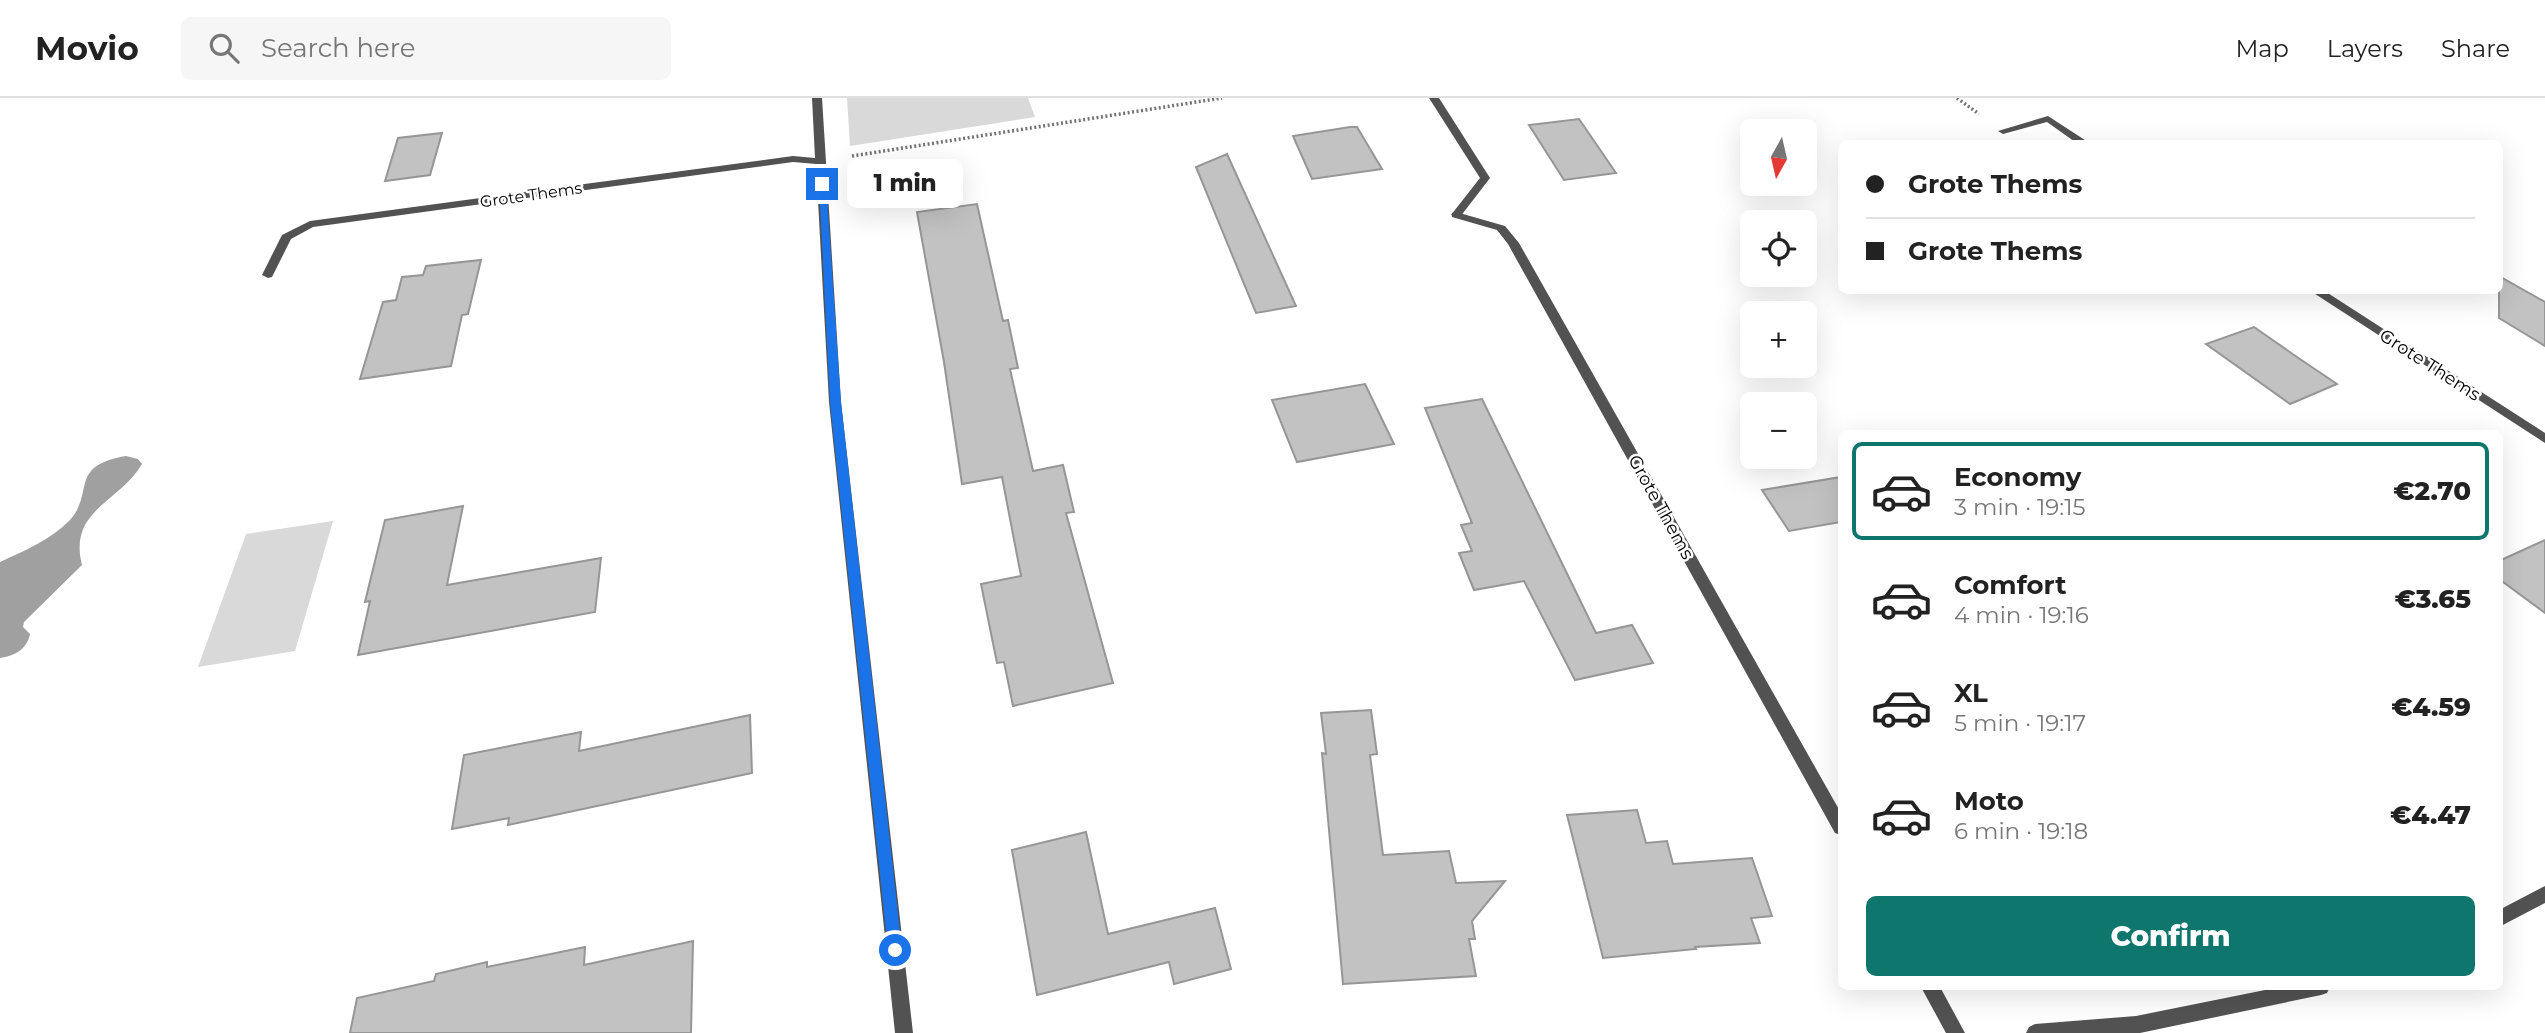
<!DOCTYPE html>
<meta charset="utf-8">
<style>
:root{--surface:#fff;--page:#f6f6f6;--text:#222;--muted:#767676;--line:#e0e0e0;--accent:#0f766e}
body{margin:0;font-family:Montserrat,sans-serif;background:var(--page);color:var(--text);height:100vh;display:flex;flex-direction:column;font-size:26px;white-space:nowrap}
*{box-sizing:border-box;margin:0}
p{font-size:23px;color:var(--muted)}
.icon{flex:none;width:38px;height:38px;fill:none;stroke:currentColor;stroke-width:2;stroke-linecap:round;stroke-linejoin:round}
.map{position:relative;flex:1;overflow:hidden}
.details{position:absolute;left:1838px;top:332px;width:665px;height:560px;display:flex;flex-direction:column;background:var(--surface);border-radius:10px;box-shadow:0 7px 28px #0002}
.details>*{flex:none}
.banner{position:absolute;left:1838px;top:42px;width:665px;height:154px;border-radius:10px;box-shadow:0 7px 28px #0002;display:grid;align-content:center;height:154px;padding:0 28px;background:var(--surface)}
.needle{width:46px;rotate:188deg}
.controls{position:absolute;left:1740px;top:21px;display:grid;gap:14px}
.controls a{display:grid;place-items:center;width:77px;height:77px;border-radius:10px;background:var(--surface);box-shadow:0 7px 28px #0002;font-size:35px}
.end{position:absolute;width:32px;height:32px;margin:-16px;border:9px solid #1a73e8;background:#fff;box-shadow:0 0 0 4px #fff}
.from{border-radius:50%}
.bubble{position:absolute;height:49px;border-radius:10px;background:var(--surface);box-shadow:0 7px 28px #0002;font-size:23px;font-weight:800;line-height:49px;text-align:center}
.banner b{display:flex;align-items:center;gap:24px;height:66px;font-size:26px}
.banner b+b{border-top:2px solid var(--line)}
.banner i{width:18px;height:18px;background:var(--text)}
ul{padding:12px 0 0;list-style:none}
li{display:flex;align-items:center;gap:21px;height:98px;margin:0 14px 10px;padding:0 14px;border:4px solid transparent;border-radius:10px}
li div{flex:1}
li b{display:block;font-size:26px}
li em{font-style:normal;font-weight:800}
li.current{border-color:var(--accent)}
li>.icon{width:63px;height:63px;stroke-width:1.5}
.cta{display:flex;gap:14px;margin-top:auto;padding:14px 28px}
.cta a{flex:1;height:80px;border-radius:10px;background:var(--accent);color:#fff;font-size:28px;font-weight:800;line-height:80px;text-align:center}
header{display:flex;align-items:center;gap:42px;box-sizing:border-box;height:98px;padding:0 35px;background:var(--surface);border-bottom:2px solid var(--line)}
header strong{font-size:33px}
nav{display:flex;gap:38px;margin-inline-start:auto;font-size:24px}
.search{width:490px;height:63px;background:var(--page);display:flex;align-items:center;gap:18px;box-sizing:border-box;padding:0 24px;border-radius:10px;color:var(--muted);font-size:26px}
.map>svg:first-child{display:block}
</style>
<header>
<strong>Movio</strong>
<div class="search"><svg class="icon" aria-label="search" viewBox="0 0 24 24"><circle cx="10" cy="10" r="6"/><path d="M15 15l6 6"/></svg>Search here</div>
<nav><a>Map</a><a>Layers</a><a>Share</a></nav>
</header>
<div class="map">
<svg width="2545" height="935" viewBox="0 0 2545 935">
<rect width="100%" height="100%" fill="#fff"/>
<g fill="#d9d9d9">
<path d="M847 0H1028L1035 19 850 48Z"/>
<path d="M333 423 295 553 198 569 246 436Z"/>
</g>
<path fill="#a0a0a0" d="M126 358 138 361 142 366C119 405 68 412 82 467L24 524 23 529 30 536C27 551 15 558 0 560V464C24 453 52 441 70 422 95 394 68 368 126 358Z"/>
<g fill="#c2c2c2" stroke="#969696" stroke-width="2">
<path d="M1579 21 1616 75 1564 82 1529 27Z"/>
<path d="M1350 29H1357L1382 71 1312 81 1293 38Z"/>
<path d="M442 35 430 77 385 83 398 40Z"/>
<path d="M1227 56 1296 208 1256 215 1196 69Z"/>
<path d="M977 106 1003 223 1008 222 1018 270 1010 271 1033 373 1063 367 1074 414 1066 415 1113 585 1013 608 1004 564 997 565 981 486 1021 478 1002 379 962 386 944 264 917 114Z"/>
<path d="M481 162 468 216 462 217 451 268 360 281 383 204 396 202 402 179 423 177 426 168Z"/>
<path d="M2499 178 2545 204V248L2499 220Z"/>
<path d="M2254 229 2294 257 2337 286 2290 306 2206 246Z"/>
<path d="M1365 286 1394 346 1297 364 1272 302Z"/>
<path d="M1482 301 1596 535 1632 527 1653 565 1575 582 1524 483 1474 492 1459 455 1472 453 1461 427 1472 425 1425 310Z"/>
<path d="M1841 379V424L1789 433 1762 392Z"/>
<path d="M463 408 447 487 601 460 595 514 358 557 370 503 365 504 385 422Z"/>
<path d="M2545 442V515L2499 481V463Z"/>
<path d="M1371 612 1377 656 1370 657 1383 757 1449 753 1456 785 1505 783 1472 823 1475 841H1469L1476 878 1343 886 1322 655 1326 656 1321 615Z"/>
<path d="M750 617 752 675 508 727 509 720 452 731 464 657 581 634 579 653Z"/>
<path d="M1637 712 1646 745 1667 743 1673 766 1752 760 1772 818 1751 820 1760 845 1695 849 1696 851 1603 860 1567 717Z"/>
<path d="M1086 734 1108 836 1215 810 1231 871 1174 886 1169 864 1037 897 1012 752Z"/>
<path d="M693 843 691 935H350L357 900 434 883 436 876 487 864V869L585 849 584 867Z"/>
</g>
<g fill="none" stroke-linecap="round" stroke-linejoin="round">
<g stroke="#747474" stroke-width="3.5" stroke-dasharray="2 2.5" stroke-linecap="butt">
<path d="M1957 0 1979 16"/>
<path d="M852 58 1222 0"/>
</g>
<path fill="#525252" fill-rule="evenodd" d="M1429 0H1439L1490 80 1460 119 1456 120 1451 117 1480 80Z"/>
<g fill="#525252" fill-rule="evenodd">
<path d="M812 0H822L841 304 913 935H895L829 304 816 66 793 64 313 129 291 141 272 179 268 180 262 177 282 137 310 123 793 58 815 60Z"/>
<path d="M2048 18 2091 46H2078L2047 24 2003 36 1998 33Z"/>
<path d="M1456 114 1505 128 1519 145 1841 715V737L1835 735 1508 146 1497 132 1452 119V115Z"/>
<path d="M2309 192H2323L2545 335V345Z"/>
<path d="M2545 788V805L2499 829V812Z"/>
<path d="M1921 889H1940L1965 935H1946Z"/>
<path d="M2280 889H2330L2327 895 2321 897 2140 935H2026L2029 929 2035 926 2136 918Z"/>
</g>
</g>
<path fill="#1a73e8" d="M819 84 826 86 841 304 902 852 895 859 888 852 830 304Z"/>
<g text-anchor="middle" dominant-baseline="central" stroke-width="5" stroke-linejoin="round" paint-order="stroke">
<g font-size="16" fill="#000" stroke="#fff">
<text transform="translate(531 97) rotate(-8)">Grote Thems</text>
</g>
<g font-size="18" fill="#000" stroke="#fff">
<text transform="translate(2430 267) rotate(33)">Grote Thems</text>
<text transform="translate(1661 409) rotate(61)">Grote Thems</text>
</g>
</g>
</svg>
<div class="controls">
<a><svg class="needle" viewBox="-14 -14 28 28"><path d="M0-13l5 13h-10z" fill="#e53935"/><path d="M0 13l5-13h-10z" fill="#767676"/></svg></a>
<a><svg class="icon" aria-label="locate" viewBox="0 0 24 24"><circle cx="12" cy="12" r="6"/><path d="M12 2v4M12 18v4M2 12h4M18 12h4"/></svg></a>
<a>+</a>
<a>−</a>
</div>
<i class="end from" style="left:895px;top:852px"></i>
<i class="end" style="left:822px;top:86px"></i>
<div class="bubble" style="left:847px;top:61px;width:116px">1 min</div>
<div class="banner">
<b><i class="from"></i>Grote Thems</b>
<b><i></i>Grote Thems</b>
</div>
<section class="details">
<ul>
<li class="current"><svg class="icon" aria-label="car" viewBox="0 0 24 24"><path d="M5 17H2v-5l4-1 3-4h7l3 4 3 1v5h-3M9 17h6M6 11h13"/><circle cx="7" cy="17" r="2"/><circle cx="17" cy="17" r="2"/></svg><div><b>Economy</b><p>3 min · 19:15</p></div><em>€2.70</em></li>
<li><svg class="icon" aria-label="car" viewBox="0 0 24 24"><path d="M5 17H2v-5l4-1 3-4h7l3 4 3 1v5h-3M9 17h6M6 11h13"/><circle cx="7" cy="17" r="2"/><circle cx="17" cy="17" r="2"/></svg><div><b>Comfort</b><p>4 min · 19:16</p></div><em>€3.65</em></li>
<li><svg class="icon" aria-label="car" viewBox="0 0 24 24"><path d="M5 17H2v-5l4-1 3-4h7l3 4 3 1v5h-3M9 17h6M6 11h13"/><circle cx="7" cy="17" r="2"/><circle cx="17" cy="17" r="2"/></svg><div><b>XL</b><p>5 min · 19:17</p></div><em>€4.59</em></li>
<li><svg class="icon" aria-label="car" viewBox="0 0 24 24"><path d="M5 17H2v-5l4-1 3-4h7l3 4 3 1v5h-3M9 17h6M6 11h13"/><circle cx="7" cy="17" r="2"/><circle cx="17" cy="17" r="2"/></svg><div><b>Moto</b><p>6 min · 19:18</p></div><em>€4.47</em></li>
</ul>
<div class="cta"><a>Confirm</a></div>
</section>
</div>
